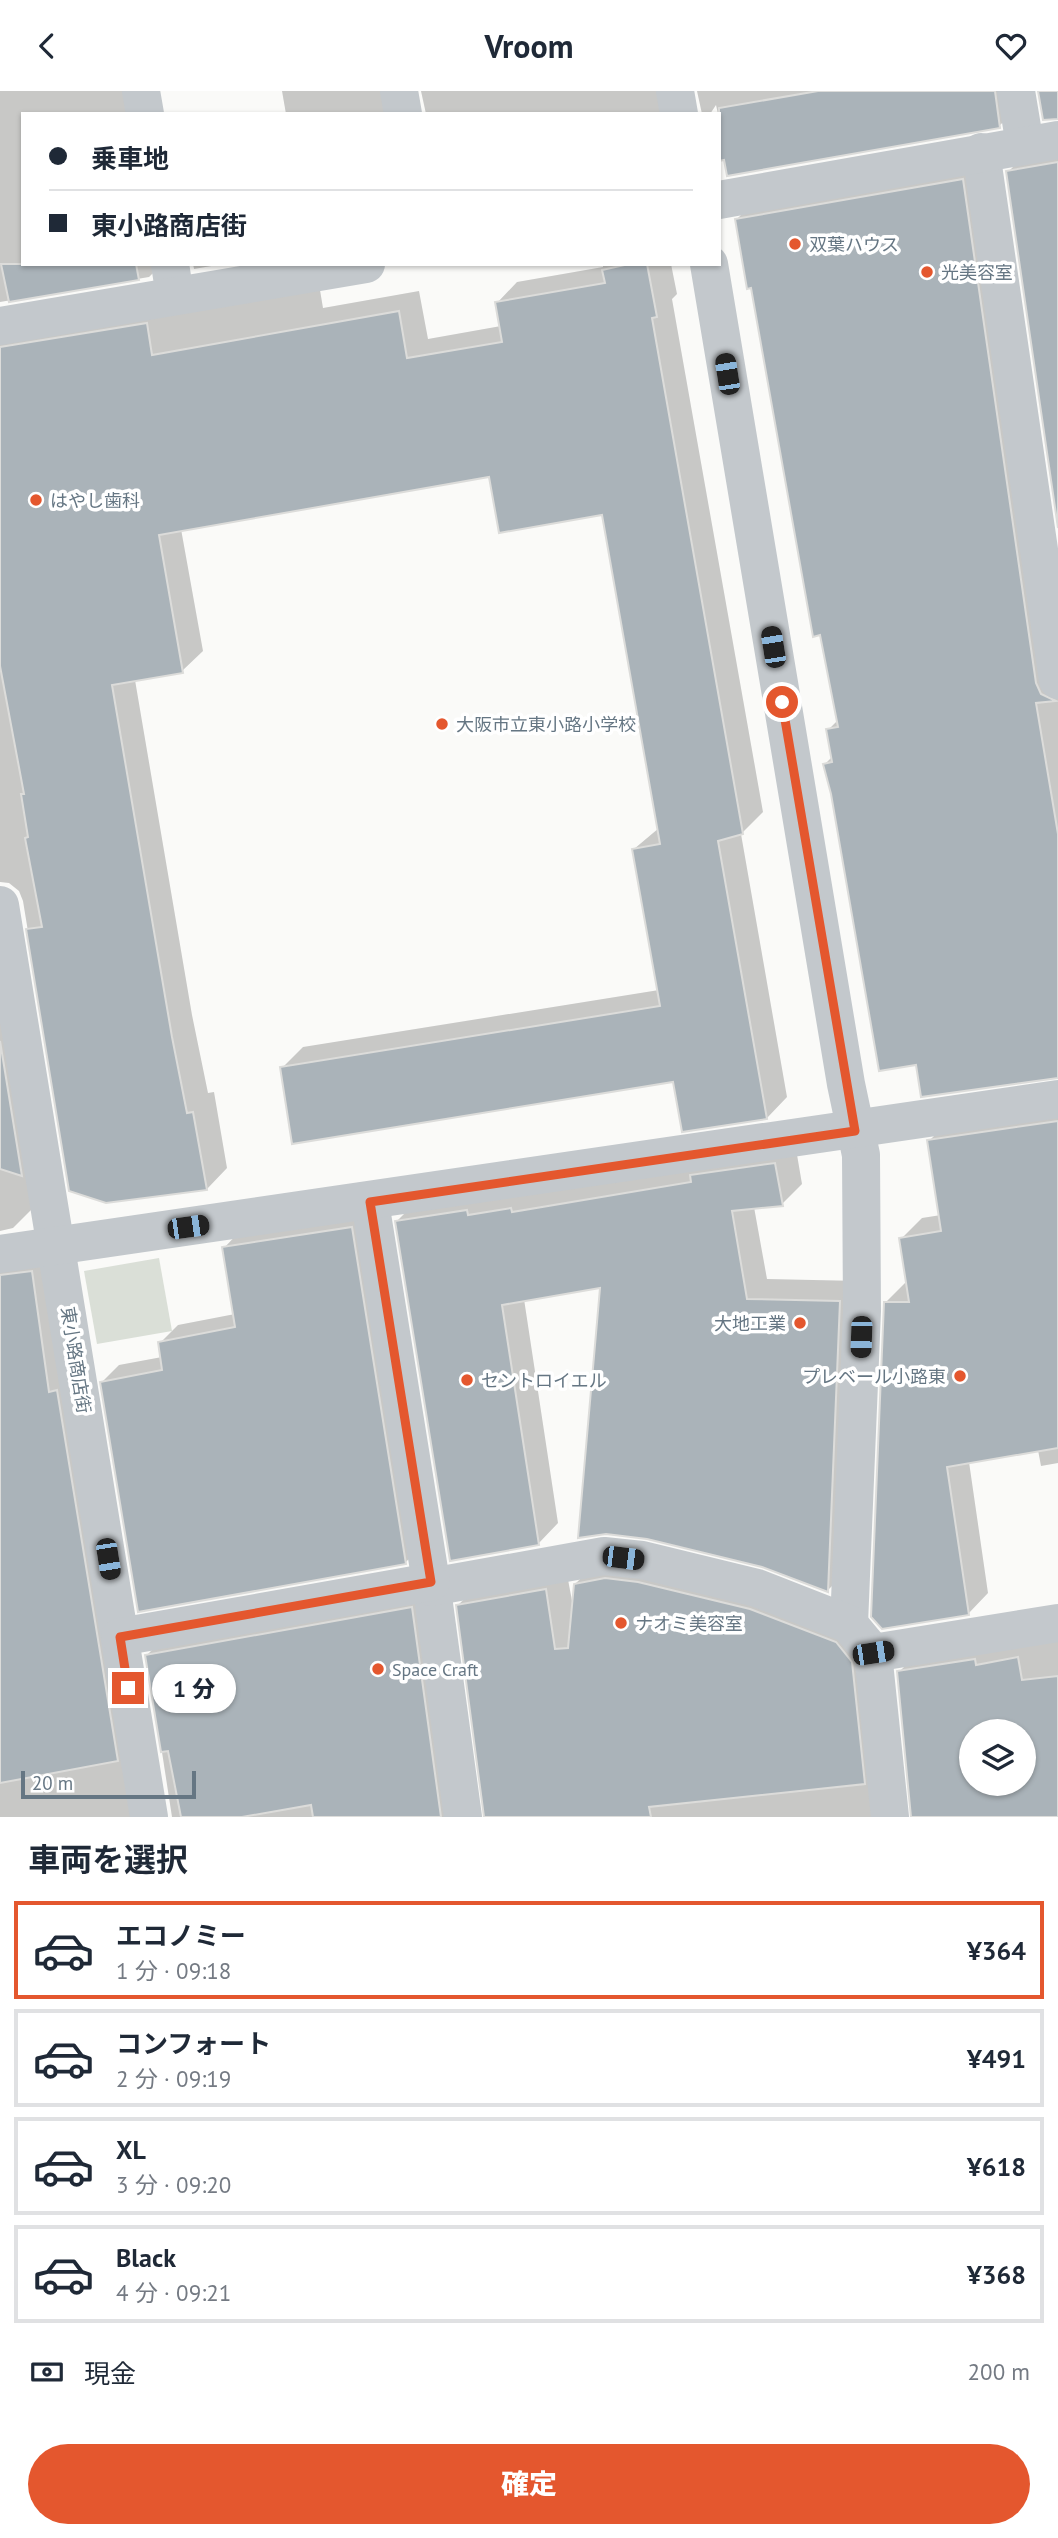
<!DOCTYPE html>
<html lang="ja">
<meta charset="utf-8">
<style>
:root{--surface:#fff;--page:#f2f2f3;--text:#1f2937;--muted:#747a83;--line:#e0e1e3;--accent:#e4572e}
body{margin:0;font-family:"PT Sans","Noto Sans JP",sans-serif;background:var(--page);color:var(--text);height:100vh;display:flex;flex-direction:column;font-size:26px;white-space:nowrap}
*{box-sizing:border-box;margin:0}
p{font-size:23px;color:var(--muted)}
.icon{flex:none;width:38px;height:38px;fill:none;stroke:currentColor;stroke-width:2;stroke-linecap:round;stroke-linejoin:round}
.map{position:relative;height:1726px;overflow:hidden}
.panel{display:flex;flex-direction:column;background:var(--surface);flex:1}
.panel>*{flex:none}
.top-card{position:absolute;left:21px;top:21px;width:700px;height:154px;border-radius:0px;box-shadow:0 2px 5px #0004;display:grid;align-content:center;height:154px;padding:0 28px;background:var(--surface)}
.fabs{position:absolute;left:959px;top:1628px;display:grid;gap:14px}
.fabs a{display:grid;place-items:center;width:77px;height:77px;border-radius:50%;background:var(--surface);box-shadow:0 2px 5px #0004;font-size:35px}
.scale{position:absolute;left:21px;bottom:18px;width:175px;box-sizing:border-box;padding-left:7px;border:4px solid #657683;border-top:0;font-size:19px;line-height:24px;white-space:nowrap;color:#657683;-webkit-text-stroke:5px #fff;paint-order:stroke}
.end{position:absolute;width:32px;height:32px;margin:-16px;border:9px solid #e4572e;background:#fff;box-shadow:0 0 0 4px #fff}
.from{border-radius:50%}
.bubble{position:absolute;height:49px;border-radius:24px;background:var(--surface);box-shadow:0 2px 5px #0004;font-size:23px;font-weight:800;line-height:49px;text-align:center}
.car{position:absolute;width:21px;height:42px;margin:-21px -10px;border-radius:9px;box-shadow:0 0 5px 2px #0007;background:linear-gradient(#222 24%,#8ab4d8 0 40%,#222 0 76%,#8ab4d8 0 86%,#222 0)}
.top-card b{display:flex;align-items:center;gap:24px;height:66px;font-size:26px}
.top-card b+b{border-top:2px solid var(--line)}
.top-card i{width:18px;height:18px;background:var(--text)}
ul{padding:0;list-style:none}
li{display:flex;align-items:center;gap:21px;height:98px;margin:0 14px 10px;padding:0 14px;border:4px solid var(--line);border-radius:0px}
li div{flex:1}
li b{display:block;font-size:26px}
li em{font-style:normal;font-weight:800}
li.active{border-color:var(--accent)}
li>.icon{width:63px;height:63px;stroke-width:1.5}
h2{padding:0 28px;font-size:32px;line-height:84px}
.pay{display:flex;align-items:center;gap:18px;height:77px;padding:0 28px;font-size:26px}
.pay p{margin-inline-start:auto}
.cta{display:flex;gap:14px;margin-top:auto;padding:14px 28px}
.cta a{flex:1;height:80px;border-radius:42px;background:var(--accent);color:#fff;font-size:28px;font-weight:800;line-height:80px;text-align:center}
header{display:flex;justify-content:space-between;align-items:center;height:91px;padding:0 28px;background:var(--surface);font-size:32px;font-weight:800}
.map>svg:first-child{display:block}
</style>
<header><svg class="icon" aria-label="back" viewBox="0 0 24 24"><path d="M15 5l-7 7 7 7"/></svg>Vroom<svg class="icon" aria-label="heart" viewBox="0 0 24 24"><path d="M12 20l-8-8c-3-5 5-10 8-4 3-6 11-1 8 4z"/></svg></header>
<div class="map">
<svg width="1058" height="1726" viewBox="0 0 1058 1726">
<rect width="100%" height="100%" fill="#fafaf8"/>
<path fill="#dadfd7" d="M159 1167 172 1240 97 1253 84 1180Z"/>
<g fill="#0003" fill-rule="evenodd">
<path d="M0 0H143L147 23H23V173H162L149 186 0 211Z"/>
<path d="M282 0H402L416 23H286Z"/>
<path d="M421 0H678L692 23H426Z"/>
<path d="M697 0H1017L1020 15 999 35 718 23 716 14 710 23H702Z"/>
<path d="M1058 54V425L1008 81 1029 60Z"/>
<path d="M983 68 1058 575V985L917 972 825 673 833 665 828 639 839 628 753 195 736 129 757 108Z"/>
<path d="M193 173H223L194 178Z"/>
<path d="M603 173H671L677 203 672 208 763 721 741 743 787 1006 767 1027 675 989 282 977 303 956 659 899 634 758 659 737 603 422 491 384 181 438 203 560 182 580 135 589 192 924 208 1002 214 1001 227 1077 207 1098H70L23 810 19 800 9 792 0 791V220L318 187 323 217 419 200 428 248 501 235 497 212 517 191 603 176Z"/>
<path d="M0 806 34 1116 13 1137 0 1140Z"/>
<path d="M1058 1013V1372L1041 1375 1038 1359 969 1371 988 1502 968 1523 886 1211 906 1191 901 1148 922 1127 941 1124 929 1050 950 1029Z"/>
<path d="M795 1052 802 1093 782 1113 754 1116 767 1188 860 1190 848 1479 828 1499 602 1194 524 1208 558 1432 538 1453 397 1130 417 1110Z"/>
<path d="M369 1120 422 1454 405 1472 102 1291 119 1274 162 1266 160 1252 178 1234 235 1223 224 1157 241 1139Z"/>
<path d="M0 1148 42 1162 162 1726H0Z"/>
<path d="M596 1473 856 1531 903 1726H486L458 1514 479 1494 566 1478 573 1515 575 1493Z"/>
<path d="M433 1497 476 1726H172L147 1564 167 1544Z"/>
<path d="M1058 1543V1726H913L899 1581 920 1560ZM971 1640H1024V1692H971Z"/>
</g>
<g fill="#aab3b9" stroke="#dcdcda" stroke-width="2" fill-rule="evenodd">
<path d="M818 0H995L1000 37 727 85 724 69 719 70V17Z"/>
<path d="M1038 0H1058V28L1043 29Z"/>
<path d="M1058 71V437L1006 80Z"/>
<path d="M963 88 1036 592 1041 603 1056 610 1036 612 1058 743V987L921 1006 916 974 879 980 831 703 823 673 832 671 826 638 838 636 820 544 813 546 751 197 747 198 735 128Z"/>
<path d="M1 173H136L139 189 9 211Z"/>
<path d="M629 173H647L657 226 652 227 743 743 718 750 767 1028 682 1041 673 991 292 1053 280 976 660 915 632 758 660 753 602 424 499 442 489 386 159 444 183 582 112 594 172 946 187 1022 193 1021 207 1099 106 1112 69 1100 26 838 42 836 25 747 28 746 21 703H24L0 575V256L147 232 152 264 399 220 407 267 502 251 495 211 605 192 602 179Z"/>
<path d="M0 950 22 1085 0 1078Z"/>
<path d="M1058 1030V1357L947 1376 969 1524 882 1538 871 1526 884 1211H909L899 1147 941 1140 927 1049Z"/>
<path d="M775 1072 783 1115 732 1120 747 1208 840 1210 828 1501 762 1476 647 1448 606 1443 578 1447 600 1197 502 1214 539 1454 450 1470 395 1130 467 1119 468 1124 511 1117 512 1121 691 1091 690 1084Z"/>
<path d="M352 1136 406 1473 138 1521 100 1291 162 1279 158 1251 235 1236 222 1156Z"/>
<path d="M32 1180 49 1301 57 1299 118 1670 0 1692V1184Z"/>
<path d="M605 1487 638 1491 750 1518 836 1551 852 1571 865 1693 649 1716 651 1726H484L456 1514 546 1498 555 1558 568 1557 574 1493Z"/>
<path d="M412 1516 441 1726H313L311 1714 242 1726H181L168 1660 161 1661 145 1564Z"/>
<path d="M1018 1566 1022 1589 1058 1585V1726H911L897 1580 975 1568 976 1574ZM971 1640H1024V1692H971Z"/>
</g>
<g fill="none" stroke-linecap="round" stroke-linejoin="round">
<g stroke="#c3c8cc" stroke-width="38">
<path d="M141 0 145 23"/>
<path d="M399 0 403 23"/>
<path d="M675 0 679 23"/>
<path d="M1016 0 1025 54"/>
<path d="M981 61 1058 589"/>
<path d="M719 109 1058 49"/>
<path d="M170 173 175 205"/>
<path d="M709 173 846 993 861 1064 862 1220 849 1533"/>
<path d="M0 235 366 173"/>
<path d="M0 814 149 1726"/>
<path d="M370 1111 431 1491 463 1726"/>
<path d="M0 1163 1058 1008"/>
<path d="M431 1496 604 1465 642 1469 757 1497 849 1533 873 1562 890 1726"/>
<path d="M120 1546 431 1491"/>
<path d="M873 1562 1058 1532"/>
</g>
</g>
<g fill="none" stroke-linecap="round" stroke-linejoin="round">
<path stroke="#e4572e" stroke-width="9" d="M128 1597 120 1546 431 1491 370 1111 855 1040 782 611"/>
</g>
<g fill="#e4572e" stroke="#fff" stroke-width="2.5">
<circle cx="795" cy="153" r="7"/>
<circle cx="927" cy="181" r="7"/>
<circle cx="36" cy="409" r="7"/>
<circle cx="442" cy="633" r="7"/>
<circle cx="800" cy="1232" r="7"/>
<circle cx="960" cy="1285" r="7"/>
<circle cx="467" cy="1289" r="7"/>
<circle cx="621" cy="1532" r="7"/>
<circle cx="378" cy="1578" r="7"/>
</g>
<g text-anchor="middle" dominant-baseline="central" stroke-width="7" stroke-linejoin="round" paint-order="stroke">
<g font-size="18" fill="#657683" stroke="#fff" text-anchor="start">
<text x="809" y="153">双葉ハウス</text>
<text x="941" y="181">光美容室</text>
<text x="50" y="409">はやし歯科</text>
<text x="456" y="633">大阪市立東小路小学校</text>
<text x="786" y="1232" text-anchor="end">大地工業</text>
<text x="946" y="1285" text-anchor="end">プレベール小路東</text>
<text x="481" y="1289">セントロイエル</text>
<text x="635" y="1532">ナオミ美容室</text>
<text x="392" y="1578">Space Craft</text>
</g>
<g font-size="18" fill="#657683" stroke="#fff">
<text transform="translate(76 1269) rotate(81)">東小路商店街</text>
</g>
</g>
</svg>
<div class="fabs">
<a><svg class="icon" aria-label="layers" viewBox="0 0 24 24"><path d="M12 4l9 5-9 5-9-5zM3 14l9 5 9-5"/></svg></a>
</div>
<div class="scale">20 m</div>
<i class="end from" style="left:782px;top:611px"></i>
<i class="end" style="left:128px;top:1597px"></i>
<div class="bubble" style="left:152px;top:1573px;width:84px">1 分</div>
<i class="car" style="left:727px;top:283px;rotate:351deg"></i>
<i class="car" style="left:773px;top:556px;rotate:351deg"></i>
<i class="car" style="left:188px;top:1136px;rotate:82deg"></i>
<i class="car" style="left:861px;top:1246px;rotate:182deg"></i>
<i class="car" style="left:623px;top:1467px;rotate:97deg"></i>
<i class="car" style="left:108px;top:1468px;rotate:171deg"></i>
<i class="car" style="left:873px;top:1562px;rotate:81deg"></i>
<div class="top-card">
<b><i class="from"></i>乗車地</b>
<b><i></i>東小路商店街</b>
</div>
</div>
<section class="panel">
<h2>車両を選択</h2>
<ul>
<li class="active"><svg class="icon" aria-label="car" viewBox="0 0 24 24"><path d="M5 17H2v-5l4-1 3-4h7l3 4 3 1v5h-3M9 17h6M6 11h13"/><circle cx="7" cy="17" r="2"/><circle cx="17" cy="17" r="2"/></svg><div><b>エコノミー</b><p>1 分 · 09:18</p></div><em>¥364</em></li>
<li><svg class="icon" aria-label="car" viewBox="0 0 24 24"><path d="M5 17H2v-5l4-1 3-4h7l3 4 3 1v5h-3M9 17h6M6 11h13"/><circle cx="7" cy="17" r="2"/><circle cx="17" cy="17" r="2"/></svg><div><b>コンフォート</b><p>2 分 · 09:19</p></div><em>¥491</em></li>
<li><svg class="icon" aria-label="car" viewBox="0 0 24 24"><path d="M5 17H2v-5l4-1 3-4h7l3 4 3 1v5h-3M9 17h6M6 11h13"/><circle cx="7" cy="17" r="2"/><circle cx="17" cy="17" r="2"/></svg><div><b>XL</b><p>3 分 · 09:20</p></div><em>¥618</em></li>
<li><svg class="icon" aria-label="car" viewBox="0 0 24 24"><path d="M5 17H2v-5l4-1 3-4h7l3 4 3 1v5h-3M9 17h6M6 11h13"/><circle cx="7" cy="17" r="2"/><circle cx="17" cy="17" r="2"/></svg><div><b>Black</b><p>4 分 · 09:21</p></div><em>¥368</em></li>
</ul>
<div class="pay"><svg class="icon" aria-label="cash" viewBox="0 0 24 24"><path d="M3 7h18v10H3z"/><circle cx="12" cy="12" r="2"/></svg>現金<p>200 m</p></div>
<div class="cta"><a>確定</a></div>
</section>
